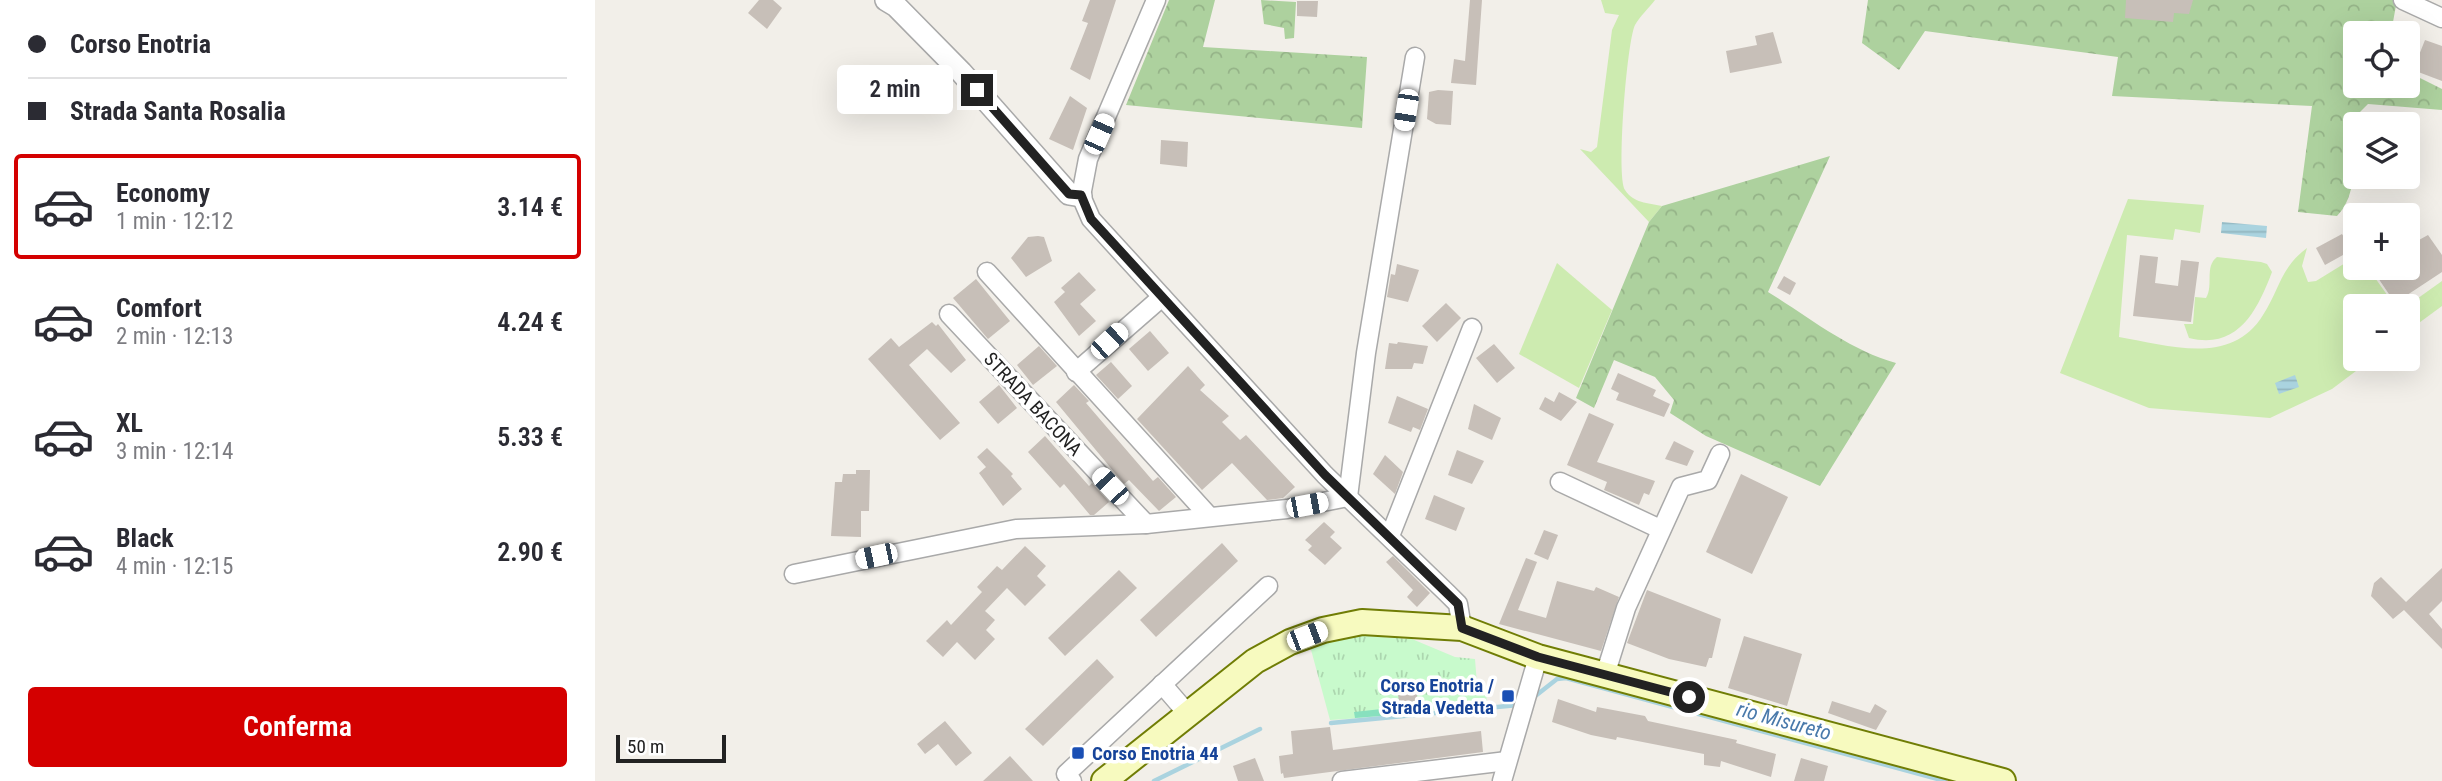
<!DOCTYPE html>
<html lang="it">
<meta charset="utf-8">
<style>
:root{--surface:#fff;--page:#f2f2f3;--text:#2b2b33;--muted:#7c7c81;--line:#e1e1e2;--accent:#d40000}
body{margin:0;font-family:"Roboto Condensed",sans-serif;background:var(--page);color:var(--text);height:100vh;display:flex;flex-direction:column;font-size:26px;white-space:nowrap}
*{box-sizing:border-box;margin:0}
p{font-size:23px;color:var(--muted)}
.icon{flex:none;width:38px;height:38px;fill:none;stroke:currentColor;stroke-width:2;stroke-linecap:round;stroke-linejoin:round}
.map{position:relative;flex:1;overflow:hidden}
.side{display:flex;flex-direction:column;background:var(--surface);width:595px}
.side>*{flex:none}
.guide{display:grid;align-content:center;height:154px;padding:0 28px;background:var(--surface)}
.fabs{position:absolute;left:1748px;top:21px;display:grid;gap:14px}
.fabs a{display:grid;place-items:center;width:77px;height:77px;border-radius:7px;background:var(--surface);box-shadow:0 7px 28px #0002;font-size:35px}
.scale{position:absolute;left:21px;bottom:18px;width:110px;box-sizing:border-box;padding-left:7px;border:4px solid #222;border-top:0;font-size:19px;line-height:24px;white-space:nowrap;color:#222;-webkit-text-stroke:5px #fff;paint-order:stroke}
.end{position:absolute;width:32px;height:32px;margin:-16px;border:9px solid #222;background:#fff;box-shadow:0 0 0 4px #fff}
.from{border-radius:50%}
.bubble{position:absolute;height:49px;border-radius:7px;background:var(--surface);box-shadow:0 7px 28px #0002;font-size:23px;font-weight:600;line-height:49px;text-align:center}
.car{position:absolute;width:21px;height:42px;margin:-21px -10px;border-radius:9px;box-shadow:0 0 5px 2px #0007;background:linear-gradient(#fff 24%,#345 0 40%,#fff 0 76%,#345 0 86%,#fff 0)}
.guide b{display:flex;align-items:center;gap:24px;height:66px;font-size:26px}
.guide b+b{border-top:2px solid var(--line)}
.guide i{width:18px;height:18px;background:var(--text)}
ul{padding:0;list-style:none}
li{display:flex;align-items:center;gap:21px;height:105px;margin:0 14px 10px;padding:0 14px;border:4px solid transparent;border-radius:7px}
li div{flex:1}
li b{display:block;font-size:26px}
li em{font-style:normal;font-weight:600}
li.selected{border-color:var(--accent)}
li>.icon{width:63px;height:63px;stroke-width:1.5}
.action{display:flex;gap:14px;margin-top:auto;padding:14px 28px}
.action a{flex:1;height:80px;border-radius:7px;background:var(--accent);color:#fff;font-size:28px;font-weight:600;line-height:80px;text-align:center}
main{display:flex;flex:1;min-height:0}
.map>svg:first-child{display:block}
</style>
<main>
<section class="side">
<div class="guide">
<b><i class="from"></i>Corso Enotria</b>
<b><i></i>Strada Santa Rosalia</b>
</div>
<ul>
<li class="selected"><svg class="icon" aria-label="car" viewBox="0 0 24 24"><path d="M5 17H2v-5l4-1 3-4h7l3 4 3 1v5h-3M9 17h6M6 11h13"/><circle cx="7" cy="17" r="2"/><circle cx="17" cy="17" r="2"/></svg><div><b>Economy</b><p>1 min · 12:12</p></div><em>3.14 €</em></li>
<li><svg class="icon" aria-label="car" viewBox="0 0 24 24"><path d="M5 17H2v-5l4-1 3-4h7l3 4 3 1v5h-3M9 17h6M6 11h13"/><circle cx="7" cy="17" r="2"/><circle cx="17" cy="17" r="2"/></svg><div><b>Comfort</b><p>2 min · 12:13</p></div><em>4.24 €</em></li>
<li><svg class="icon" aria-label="car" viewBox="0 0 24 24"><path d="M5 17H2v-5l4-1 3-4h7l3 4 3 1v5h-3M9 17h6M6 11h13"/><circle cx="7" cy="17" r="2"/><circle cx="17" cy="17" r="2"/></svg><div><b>XL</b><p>3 min · 12:14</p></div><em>5.33 €</em></li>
<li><svg class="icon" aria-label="car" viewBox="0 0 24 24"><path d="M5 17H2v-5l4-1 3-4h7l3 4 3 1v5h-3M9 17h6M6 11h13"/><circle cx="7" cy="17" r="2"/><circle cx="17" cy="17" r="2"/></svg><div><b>Black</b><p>4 min · 12:15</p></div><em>2.90 €</em></li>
</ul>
<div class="action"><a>Conferma</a></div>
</section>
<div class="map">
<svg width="1847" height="781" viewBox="0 0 1847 781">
<defs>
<pattern id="forest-crowns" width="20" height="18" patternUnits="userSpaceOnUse" patternTransform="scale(1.75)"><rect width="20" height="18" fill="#add19e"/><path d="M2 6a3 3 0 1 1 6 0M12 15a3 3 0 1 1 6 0" fill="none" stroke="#95b388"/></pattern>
<pattern id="park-tufts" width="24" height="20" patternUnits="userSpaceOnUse" patternTransform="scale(1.75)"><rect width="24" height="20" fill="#c8facc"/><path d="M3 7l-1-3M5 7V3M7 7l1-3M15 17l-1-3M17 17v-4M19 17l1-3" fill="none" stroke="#acd6af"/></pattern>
<pattern id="water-rules" width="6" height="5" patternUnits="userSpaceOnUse" patternTransform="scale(1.75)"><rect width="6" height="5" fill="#aad3df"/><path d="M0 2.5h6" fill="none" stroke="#92b5bf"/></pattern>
</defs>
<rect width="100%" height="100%" fill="#f2efe9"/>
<g fill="#cdebb0">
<path d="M1006 0H1060C1054 8 1045 16 1040 25 1032 41 1021 175 1030 190 1038 203 1053 203 1067 206L1054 222 985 149 996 152 1002 147 1017 30 1024 15 1010 13Z"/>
<path d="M1533 199 1609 205 1605 233 1580 229 1578 240 1532 235 1524 337C1573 345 1636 367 1668 315 1685 289 1685 268 1712 248L1707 266 1713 282 1721 281 1760 257V268H1773L1800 306H1760V359H1777L1737 389 1675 418 1554 408 1465 373Z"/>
<path d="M1622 257 1666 262 1672 264 1677 272C1662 311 1643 350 1594 338L1589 324H1598L1600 297 1611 298C1619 285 1609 267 1622 257Z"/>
<path d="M962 263 1017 310 984 388 924 354Z"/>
<path d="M1847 281V306L1813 331 1812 306Z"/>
</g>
<g fill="url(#forest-crowns)">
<path d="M574 0H620L608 47 772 57 767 128 531 105Z"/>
<path d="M666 0 701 2 699 38 690 39 689 28 669 24Z"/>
<path d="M1273 0H1802L1796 33H1760V86H1813V72L1847 89V110L1773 104 1765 112 1764 124H1760C1760 152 1763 196 1742 216L1703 212 1717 106 1517 96 1523 57 1330 31 1304 70 1267 43Z"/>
<path d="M1235 156 1173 292C1215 318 1254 350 1301 363L1225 486 1111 436 1075 413 1079 400 1060 377 1019 360 999 408 981 398 1054 222 1067 206Z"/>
</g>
<path fill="url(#park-tufts)" d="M759 635 817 639 860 657 880 659 882 684H890L892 703 797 716 735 720 715 646Z"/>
<path fill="#88e0be" d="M796 708 797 715 760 718 759 712Z"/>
<g fill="url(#water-rules)">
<path d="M1627 222 1672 226 1671 238 1626 233Z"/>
<path d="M1700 375 1704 387 1684 394 1680 383Z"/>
</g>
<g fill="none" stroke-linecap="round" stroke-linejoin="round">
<g stroke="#aad3df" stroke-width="4.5">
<path d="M934 701 962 679 971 678 1350 781"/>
<path d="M736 723 923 705"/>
<path d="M559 781 665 729"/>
</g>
</g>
<g fill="#c7bfb8">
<path d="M164 0H178L187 8 172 29 153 13Z"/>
<path d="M495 0H521L495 80 475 69 493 23 487 21Z"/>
<path d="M875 0H887L881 85 856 83 859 59 870 61Z"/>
<path d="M1531 0H1598L1594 14 1579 13 1578 22 1530 18Z"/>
<path d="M702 1H723L722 17 702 16Z"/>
<path d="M1178 32 1187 63 1135 73 1131 51 1162 45 1160 36Z"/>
<path d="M1830 40 1847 46V81L1818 70Z"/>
<path d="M843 90 858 91 856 125 841 124 832 119 834 92Z"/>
<path d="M475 96 492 108 478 150 454 139Z"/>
<path d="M566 140 593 142 592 167 565 164Z"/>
<path d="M1747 234 1757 250 1730 265 1721 248Z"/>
<path d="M1833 235 1847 255V272L1800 303 1779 272 1785 268H1813V246Z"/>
<path d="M443 236 449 237 457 261 431 277 416 258 433 237Z"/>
<path d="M1545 255 1563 257 1560 283 1583 286 1586 260 1604 262 1596 322 1538 316Z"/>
<path d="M802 264 824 270 813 302 792 297 796 274 800 275Z"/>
<path d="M484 272 501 290 485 304 501 321 484 336 459 302 470 292 466 288Z"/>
<path d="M1189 276 1201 283 1195 295 1182 288Z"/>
<path d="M381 279 415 321 393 339 358 298Z"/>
<path d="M851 303 866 318 842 342 827 326Z"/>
<path d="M337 322 341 326 343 324 371 360 356 373 332 349 314 365 365 423 345 440 273 359 296 338 304 347Z"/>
<path d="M555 331 574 353 553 371 534 349Z"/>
<path d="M803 342 833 346 828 364 819 363 817 369H790L794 343 802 344Z"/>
<path d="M899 344 920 368 902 383 881 358Z"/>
<path d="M444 346 462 366 438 385 422 365Z"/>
<path d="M516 362 537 386 523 399 501 375Z"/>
<path d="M593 366 610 385 605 390 634 416 627 422 645 440 651 435 700 487 688 498 672 500 637 463 607 490 542 419Z"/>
<path d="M1023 373 1061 390 1058 396 1075 404 1069 417 1021 400 1024 393 1016 389Z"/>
<path d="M404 385 422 408 403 424 384 402Z"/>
<path d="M479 385 494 401 491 403 558 481 563 477 581 497 564 511 534 480 529 484 461 402Z"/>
<path d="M964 392 982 402 966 421 944 409 950 397 959 402Z"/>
<path d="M802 396 833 409 825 430 818 427 816 432 793 423Z"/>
<path d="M879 404 906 418 897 440 873 429Z"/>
<path d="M994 413 1019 424 1002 462 1060 481 1054 495 1049 493 1044 505 1009 490 1012 482 972 465Z"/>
<path d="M450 436 494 486 497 483 514 502 499 515H495L469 484 465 488 433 452Z"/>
<path d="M1079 441 1099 451 1092 466 1070 459Z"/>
<path d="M392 448 418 474 416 476 427 489 408 506 384 473 391 467 382 457Z"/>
<path d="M862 450 889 461 877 484 853 475Z"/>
<path d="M790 455 808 472 800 494 778 474Z"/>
<path d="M261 470H275L274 511H266V537L236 536 240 482H247L248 474H261Z"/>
<path d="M1146 474 1193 497 1157 574 1111 552Z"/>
<path d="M839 495 870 508 861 531 830 519Z"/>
<path d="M729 522 740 532 735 537 747 548 730 565 713 550 717 546 710 540Z"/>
<path d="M949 530 963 535 953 560 939 554Z"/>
<path d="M627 543 643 561 561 637 545 620Z"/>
<path d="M430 546 451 566 442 576 451 585 430 606 412 588 390 611 400 620 391 630 400 639 380 660 362 642 348 657 331 641 352 620 356 625 387 592 382 587 402 566 407 570Z"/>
<path d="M798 556 835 593 822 607 812 597 818 590 791 562Z"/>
<path d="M931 558 942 562 923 610 951 618 962 581 999 591 1001 587 1024 597 1006 651 904 624Z"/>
<path d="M1847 568V601L1834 614 1847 629V649L1809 610 1798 619 1776 596 1779 583 1786 577 1811 602Z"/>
<path d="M524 570 542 588 470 656 453 638Z"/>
<path d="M1052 590 1126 619 1117 658H1114L1111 667 1074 659 1032 643Z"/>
<path d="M1149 636 1207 654 1192 706 1133 688Z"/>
<path d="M502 659 519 677 448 746 430 729Z"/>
<path d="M821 686 823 705 805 708 802 688Z"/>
<path d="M963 699 1001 712 1002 707 1050 716 1053 721 1142 740 1141 743 1181 754 1176 777 1126 761 1125 767 1109 765V754L1022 737 1021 740 996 735 957 722Z"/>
<path d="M1237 701 1275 713 1280 704 1292 711 1281 730 1233 713Z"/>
<path d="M350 721 377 753 361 766 343 744 330 754 322 744Z"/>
<path d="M735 727 738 750 886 731 888 752 689 778 688 773 686 774 684 756 698 754 696 731Z"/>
<path d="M415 756 438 781H388Z"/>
<path d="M660 758 669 781H643L638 766Z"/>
<path d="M1206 758 1233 766 1229 781H1199Z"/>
</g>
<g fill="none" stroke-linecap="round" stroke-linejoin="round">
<g stroke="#a9a9a9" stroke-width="21">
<g id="minor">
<path d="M561 0 493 159 486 196 496 219 730 475 853 594 863 604 867 628"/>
<path d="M1808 0 1847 18"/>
<path d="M392 272 613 515"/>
<path d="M354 314 551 524"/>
<path d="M481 372 567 297"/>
<path d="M965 482 1065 529"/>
<path d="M795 536 877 328"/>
<path d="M199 574 421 529 551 524 692 509 753 497 771 353 820 57"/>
<path d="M1010 675 1031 608 1086 487 1113 480 1125 454"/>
<path d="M567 684 592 713"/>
<path d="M477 781 471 774 673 586"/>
<path d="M747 781 912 761"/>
<path d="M907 781 943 657"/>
</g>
</g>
<g stroke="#a9a9a9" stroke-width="24">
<path id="tertiary" d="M291 0 301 6 366 72 474 194 486 196"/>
</g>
<g stroke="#707d05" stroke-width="28">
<path id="secondary" d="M509 781 660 661 695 642 728 630 767 622 867 628 943 657 1408 781"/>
</g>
<use href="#minor" stroke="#fff" stroke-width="18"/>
<use href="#tertiary" stroke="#fff" stroke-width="21"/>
<use href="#secondary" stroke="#f7fabf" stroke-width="24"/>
</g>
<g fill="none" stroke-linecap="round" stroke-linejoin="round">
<path stroke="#222" stroke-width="9" d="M382 90 474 194 486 195 496 219 730 475 863 604 867 628 943 657 1094 697"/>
</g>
<g fill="#1a4fb4" stroke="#fff" stroke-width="2.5">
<rect x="906" y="689" width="14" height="14" rx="3.5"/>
<rect x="476" y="746" width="14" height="14" rx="3.5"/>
</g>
<g text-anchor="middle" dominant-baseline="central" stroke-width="7" stroke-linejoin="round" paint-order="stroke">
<g font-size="19" fill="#222" stroke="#fff">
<text transform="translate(438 404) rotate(47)">STRADA BACONA</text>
</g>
<g font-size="19" font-weight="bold" fill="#164399" stroke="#fff" text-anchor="end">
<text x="899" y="685">Corso Enotria /<tspan x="899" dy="22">Strada Vedetta</tspan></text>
<text x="497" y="753" text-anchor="start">Corso Enotria 44</text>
</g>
<g font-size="21" font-style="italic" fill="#4a7aab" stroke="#fff">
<text transform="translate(1189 721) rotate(15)">rio Misureto</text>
</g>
</g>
</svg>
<div class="fabs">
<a><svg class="icon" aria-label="locate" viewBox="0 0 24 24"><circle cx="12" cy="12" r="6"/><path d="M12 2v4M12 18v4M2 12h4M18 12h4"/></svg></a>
<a><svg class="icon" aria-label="layers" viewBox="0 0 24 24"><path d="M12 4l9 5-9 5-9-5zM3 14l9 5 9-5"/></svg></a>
<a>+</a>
<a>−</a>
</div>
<div class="scale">50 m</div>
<i class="end from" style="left:1094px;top:697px"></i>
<i class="end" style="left:382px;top:90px"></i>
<div class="bubble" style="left:242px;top:65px;width:116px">2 min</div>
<i class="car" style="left:811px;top:110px;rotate:189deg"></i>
<i class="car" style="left:504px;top:134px;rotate:24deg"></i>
<i class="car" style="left:514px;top:341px;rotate:47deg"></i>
<i class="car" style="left:515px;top:486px;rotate:317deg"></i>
<i class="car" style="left:712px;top:505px;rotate:79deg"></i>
<i class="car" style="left:281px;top:556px;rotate:258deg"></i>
<i class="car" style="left:712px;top:636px;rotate:69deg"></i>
</div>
</main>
